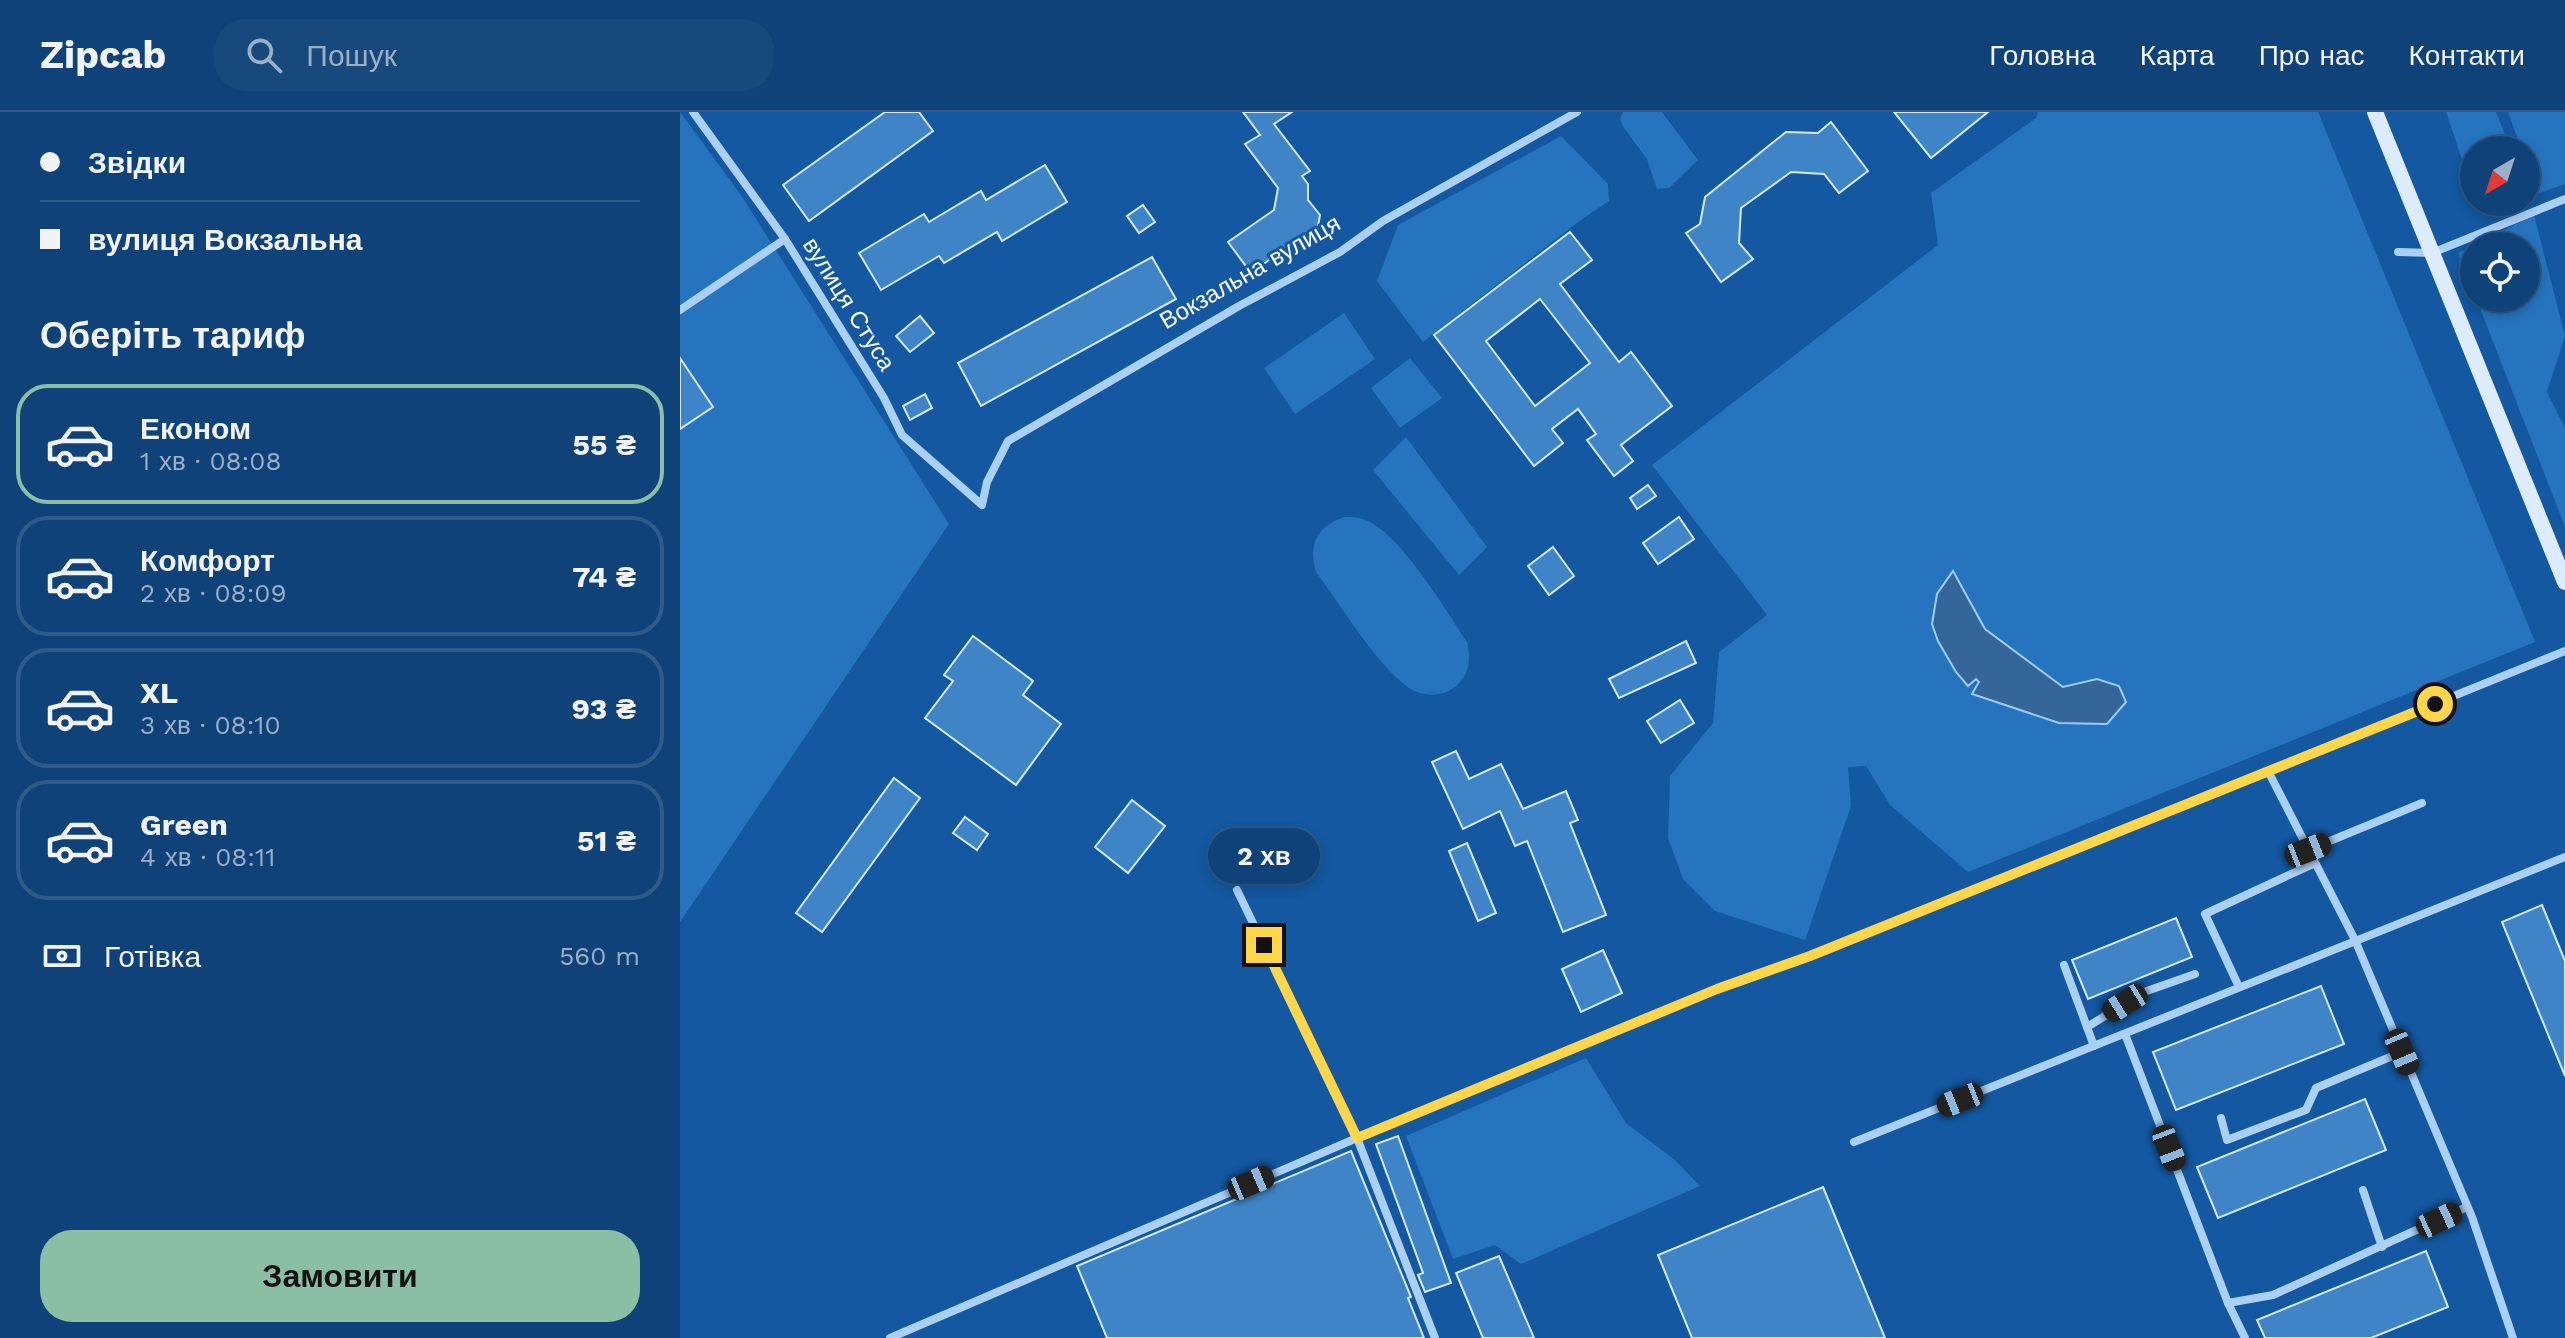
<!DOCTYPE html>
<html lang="uk">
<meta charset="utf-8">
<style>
:root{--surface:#0e4278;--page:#17497d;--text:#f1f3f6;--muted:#9bb0c6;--line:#2e5b8a;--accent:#8abfa5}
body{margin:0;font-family:"Work Sans",sans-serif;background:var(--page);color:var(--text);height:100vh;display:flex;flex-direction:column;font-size:30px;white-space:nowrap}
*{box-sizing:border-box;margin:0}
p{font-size:26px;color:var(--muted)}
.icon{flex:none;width:44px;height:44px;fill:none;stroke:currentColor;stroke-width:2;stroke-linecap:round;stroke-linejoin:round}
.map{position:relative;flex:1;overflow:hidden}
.details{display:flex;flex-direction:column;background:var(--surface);width:680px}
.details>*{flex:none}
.banner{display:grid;align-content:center;height:176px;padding:0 40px;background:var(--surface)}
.needle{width:52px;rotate:219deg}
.fabs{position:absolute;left:1780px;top:24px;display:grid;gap:16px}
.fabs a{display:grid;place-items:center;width:80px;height:80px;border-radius:50%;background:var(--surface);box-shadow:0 4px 12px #0003,0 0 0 2px var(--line);font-size:40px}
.end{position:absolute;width:36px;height:36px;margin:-18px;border:10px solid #ffd54a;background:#111;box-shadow:0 0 0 4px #111}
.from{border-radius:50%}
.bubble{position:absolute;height:56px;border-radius:28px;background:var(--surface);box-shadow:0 4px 12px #0003,0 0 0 2px var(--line);font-size:26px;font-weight:700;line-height:56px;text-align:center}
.car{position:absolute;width:24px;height:48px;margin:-24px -12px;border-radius:10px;box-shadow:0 0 6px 2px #0007;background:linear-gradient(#222 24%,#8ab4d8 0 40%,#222 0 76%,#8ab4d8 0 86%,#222 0)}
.banner b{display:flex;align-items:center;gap:28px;height:76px;font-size:30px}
.banner b+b{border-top:2px solid var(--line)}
.banner i{width:20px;height:20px;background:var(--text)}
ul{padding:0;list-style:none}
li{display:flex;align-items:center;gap:24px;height:120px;margin:0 16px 12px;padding:0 24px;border:4px solid var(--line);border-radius:32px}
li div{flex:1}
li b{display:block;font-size:30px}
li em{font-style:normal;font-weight:700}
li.selected{border-color:var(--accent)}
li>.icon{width:72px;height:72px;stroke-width:1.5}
h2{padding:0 40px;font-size:36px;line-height:96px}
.pay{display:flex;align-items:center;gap:20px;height:88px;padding:0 40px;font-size:30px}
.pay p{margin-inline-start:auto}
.action{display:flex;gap:16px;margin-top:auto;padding:16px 40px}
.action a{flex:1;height:92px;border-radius:32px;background:var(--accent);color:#111;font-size:32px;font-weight:700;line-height:92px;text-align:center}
header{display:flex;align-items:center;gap:48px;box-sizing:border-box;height:112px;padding:0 40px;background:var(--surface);border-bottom:2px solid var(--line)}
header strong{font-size:38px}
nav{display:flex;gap:44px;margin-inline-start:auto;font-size:28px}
.search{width:560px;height:72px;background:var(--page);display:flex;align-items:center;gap:20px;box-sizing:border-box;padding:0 28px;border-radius:32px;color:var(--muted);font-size:30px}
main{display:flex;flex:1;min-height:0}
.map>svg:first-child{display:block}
</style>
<header>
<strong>Zipcab</strong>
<div class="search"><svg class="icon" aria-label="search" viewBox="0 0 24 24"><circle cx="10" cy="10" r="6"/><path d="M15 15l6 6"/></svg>Пошук</div>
<nav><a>Головна</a><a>Карта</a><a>Про нас</a><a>Контакти</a></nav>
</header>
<main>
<section class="details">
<div class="banner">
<b><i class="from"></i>Звідки</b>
<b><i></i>вулиця Вокзальна</b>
</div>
<h2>Оберіть тариф</h2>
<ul>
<li class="selected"><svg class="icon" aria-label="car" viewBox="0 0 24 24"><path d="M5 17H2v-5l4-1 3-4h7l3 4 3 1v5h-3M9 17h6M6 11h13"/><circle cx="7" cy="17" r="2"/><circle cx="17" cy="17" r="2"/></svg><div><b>Економ</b><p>1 хв · 08:08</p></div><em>55 ₴</em></li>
<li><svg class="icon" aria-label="car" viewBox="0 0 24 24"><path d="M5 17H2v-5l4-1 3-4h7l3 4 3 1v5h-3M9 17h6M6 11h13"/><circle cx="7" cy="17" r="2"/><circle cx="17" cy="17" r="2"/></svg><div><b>Комфорт</b><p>2 хв · 08:09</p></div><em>74 ₴</em></li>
<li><svg class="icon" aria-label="car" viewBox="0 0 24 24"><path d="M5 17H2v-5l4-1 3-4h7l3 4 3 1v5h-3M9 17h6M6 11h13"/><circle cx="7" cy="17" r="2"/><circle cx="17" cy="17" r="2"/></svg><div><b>XL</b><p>3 хв · 08:10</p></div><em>93 ₴</em></li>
<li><svg class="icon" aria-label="car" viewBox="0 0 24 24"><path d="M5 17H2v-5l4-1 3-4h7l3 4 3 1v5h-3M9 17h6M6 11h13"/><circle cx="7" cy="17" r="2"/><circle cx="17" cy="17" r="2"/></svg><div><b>Green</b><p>4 хв · 08:11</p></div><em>51 ₴</em></li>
</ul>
<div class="pay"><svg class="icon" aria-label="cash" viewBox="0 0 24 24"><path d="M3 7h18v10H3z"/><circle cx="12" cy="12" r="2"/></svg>Готівка<p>560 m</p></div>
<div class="action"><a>Замовити</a></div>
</section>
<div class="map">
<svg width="1885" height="1226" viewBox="0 0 1885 1226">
<rect width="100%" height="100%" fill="#1358a0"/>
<g fill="#2673be">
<path d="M0 0 61 83 269 412 0 810Z"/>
<path d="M943 0H982L1018 48 989 76 977 77 967 47 944 16 940 7Z"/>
<path d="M1358 0H1638L1855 530 1288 760 1210 693 1186 654 1168 655 1171 694 1125 828 1035 799 1003 767 988 726 990 664 1033 611 1039 540 1087 503 972 353 1258 133 1251 81 1356 6Z"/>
<path d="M1766 0H1816L1831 38H1794V83Z"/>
<path d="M1828 0H1885V72L1859 81 1846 48V38H1842Z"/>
<path d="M881 24 928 72 929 89 898 110 743 230 697 169 718 113Z"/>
<path d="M1854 103 1885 224 1867 280 1885 316V415L1796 186H1846V134H1794V181L1778 141Z"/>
<path d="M664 201 695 247 615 302 584 256Z"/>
<path d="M730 246 762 286 720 316 691 276Z"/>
<path d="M726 325 807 435 779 463 693 358Z"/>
<path d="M664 405C673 405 680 405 688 409 723 426 765 497 787 530 791 547 790 563 775 575 762 585 743 585 729 576 696 553 661 493 636 460 628 431 637 415 664 405Z"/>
<path d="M906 946 946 1011 995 1048 1020 1074 841 1152 815 1133 773 1147 726 1024Z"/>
</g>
<path fill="#35669a" stroke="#9eccf7" stroke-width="2" d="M1273 459 1305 517 1383 575 1417 567 1439 574 1446 590 1427 612 1379 611 1292 582 1299 570 1296 567 1288 574 1276 560 1258 529 1252 512 1257 482Z"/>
<g fill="#4084c8" stroke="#d4e9fe" stroke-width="2" fill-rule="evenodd">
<path d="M205 0H239L253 19 129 109 103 73Z"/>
<path d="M563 0H612L594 12 630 59 622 64 628 72V88L640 103 637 120 629 130H614L571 161 548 130 594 98 598 76 565 32 580 23Z"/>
<path d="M1214 0H1308L1251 46Z"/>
<path d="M1151 10 1188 59 1159 81 1144 62 1111 60 1061 96 1059 131 1073 147 1041 170 1006 121 1020 112 1025 85 1106 20 1138 21Z"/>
<path d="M365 53 387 90 322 129 317 120 264 151 259 144 201 178 179 141 244 102 249 110 301 79 306 88Z"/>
<path d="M463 93 475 110 459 121 447 104Z"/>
<path d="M890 120 912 148 880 172 939 250 951 240 992 294 941 333 953 349 934 364 907 328 916 322 898 297 872 317 883 331 854 354 754 223ZM860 187 910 251 855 294 806 229Z"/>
<path d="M472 145 496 187 301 294 278 251Z"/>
<path d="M240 204 254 221 230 240 216 224Z"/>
<path d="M0 246 33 295 0 317Z"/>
<path d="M245 282 252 296 230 308 223 294Z"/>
<path d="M968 373 976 384 957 397 950 386Z"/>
<path d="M999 405 1014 427 978 452 963 431Z"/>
<path d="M873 435 894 464 869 483 848 454Z"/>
<path d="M293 524 353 569 343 583 381 612 336 673 245 606 273 569 264 563Z"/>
<path d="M1006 529 1016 551 939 586 929 567Z"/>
<path d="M1000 588 1014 611 981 631 967 609Z"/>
<path d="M776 639 789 667 821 652 843 697 886 679 898 708 890 711 926 803 883 820 847 729 835 734 820 699 783 717 752 650Z"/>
<path d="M214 666 240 686 142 820 116 801Z"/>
<path d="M452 688 485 714 448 761 415 735Z"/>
<path d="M285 705 308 722 297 738 273 721Z"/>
<path d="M787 731 816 801 798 809 769 739Z"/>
<path d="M1862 793 1885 849V964L1822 810Z"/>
<path d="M1496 806 1512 845 1408 887 1392 848Z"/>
<path d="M923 838 942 881 901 900 882 857Z"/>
<path d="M1641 874 1664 932 1496 998 1473 940Z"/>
<path d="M1685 987 1706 1038 1538 1106 1517 1055Z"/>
<path d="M718 1024 771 1171 745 1180 738 1163 743 1161 696 1032Z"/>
<path d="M671 1039 731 1185 728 1186 744 1226H427L397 1154Z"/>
<path d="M1143 1075 1205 1226H1012L978 1143Z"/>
<path d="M1746 1139 1768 1195 1691 1226H1585L1577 1208Z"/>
<path d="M819 1144 854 1226H803L776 1161Z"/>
</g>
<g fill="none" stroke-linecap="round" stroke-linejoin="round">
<g stroke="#abd0f5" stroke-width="8">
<path d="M13 0 105 127 204 286 222 323 302 393 307 370 328 329 559 194 660 140 703 109 897 0"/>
<path d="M1718 140 1752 141 1885 87"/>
<path d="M0 198 105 127"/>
<path d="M1588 659 1675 828 1792 1105 1833 1226"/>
<path d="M1628 738 1742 691"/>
<path d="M557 778 677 1026 755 1226"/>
<path d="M1384 853 1414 934"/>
<path d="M1559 875 1525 802 1635 751"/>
<path d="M1407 915 1464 880 1515 862"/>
<path d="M1445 922 1548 1191 1565 1226"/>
<path d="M1541 1006 1547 1028 1626 998 1636 976 1722 940"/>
<path d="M1174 1030 1885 745"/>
<path d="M1683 1078 1702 1135"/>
<path d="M1548 1191 1593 1183 1787 1095"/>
<path d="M210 1226 677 1026 1037 877 1130 844 1885 539"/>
</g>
<path stroke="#dcecfd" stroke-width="16" d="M1695 0 1885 470"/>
</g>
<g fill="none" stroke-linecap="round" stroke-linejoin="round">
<path stroke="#ffd54a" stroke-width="10" d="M584 833 677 1026 1037 877 1130 844 1755 592"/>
</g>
<g text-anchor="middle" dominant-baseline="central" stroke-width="6" stroke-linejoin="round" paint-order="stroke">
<g font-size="24" fill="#fff" stroke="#1358a0">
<text transform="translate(570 160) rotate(-30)">Вокзальна вулиця</text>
<text transform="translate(169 192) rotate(58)">вулиця Стуса</text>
</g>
</g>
</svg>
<div class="fabs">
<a><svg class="needle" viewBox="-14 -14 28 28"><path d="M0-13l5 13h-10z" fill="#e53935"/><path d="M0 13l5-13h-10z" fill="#9bb0c6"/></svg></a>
<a><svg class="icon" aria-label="locate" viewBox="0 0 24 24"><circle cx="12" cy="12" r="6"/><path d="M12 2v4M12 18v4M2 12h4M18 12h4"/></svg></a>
</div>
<i class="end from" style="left:1755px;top:592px"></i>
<i class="end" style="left:584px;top:833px"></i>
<div class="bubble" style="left:528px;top:716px;width:112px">2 хв</div>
<i class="car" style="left:1628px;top:738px;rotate:68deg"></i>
<i class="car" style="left:1445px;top:891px;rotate:238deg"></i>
<i class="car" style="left:1722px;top:940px;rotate:157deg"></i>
<i class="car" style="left:1280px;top:988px;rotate:248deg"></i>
<i class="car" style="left:1489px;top:1036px;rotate:159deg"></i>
<i class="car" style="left:571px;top:1071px;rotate:67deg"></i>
<i class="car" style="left:1759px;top:1108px;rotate:65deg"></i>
</div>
</main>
